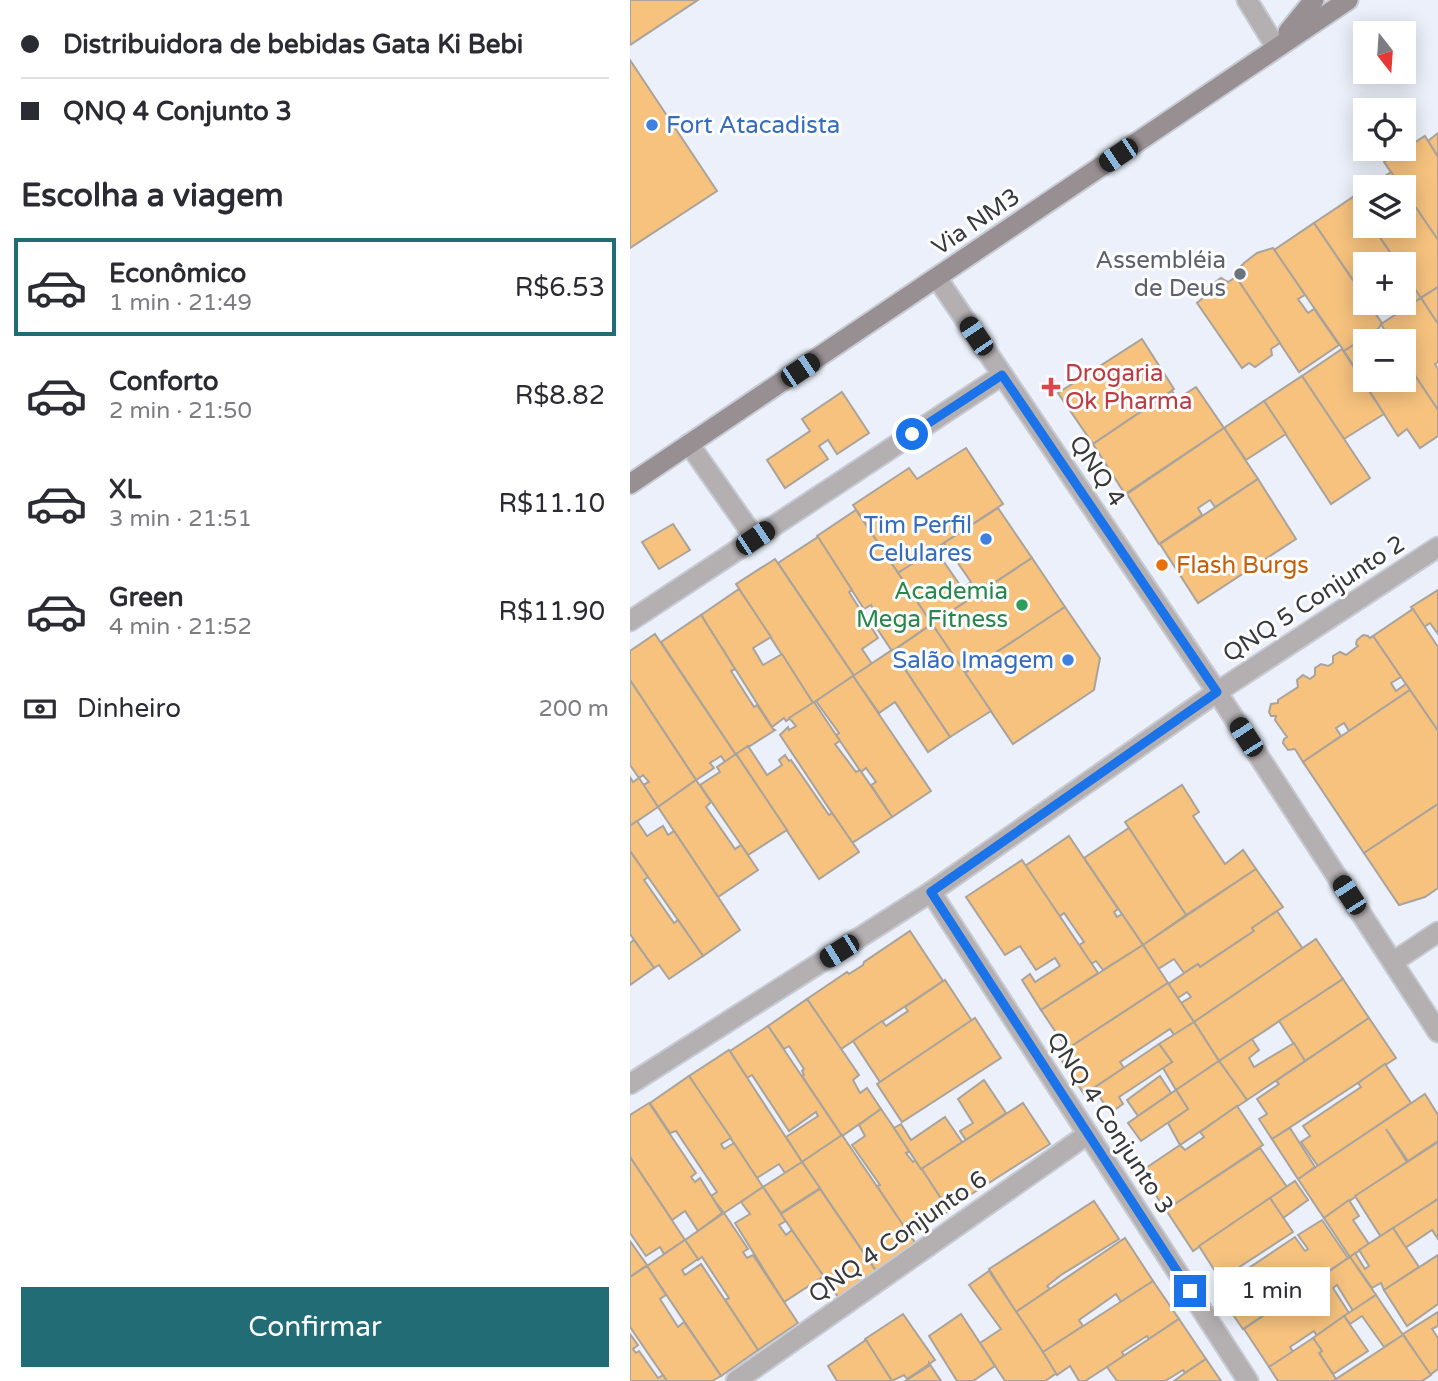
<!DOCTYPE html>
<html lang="pt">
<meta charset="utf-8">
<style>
:root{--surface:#fff;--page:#f2f2f3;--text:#2b2b33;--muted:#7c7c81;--line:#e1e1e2;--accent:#226c76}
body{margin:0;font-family:"Varela Round",sans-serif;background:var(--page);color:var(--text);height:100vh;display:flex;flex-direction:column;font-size:26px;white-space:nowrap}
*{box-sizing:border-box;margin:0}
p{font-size:23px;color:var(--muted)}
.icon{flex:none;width:38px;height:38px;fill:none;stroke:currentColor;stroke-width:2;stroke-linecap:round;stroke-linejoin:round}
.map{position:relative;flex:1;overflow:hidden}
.panel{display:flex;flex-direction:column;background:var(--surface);width:630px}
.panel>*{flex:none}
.top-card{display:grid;align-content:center;height:154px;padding:0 21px;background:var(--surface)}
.needle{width:46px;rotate:163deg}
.controls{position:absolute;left:723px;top:21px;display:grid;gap:14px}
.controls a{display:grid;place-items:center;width:63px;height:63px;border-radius:0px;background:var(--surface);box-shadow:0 4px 18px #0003;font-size:35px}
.end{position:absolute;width:32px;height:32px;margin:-16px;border:9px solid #1a73e8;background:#fff;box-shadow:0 0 0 4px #fff}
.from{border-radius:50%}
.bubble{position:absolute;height:49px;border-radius:0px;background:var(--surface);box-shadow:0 4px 18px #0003;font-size:23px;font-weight:600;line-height:49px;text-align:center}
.car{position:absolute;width:21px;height:42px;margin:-21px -10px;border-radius:9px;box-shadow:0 0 5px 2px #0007;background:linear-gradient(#222 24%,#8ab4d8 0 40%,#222 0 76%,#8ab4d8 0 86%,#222 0)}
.top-card b{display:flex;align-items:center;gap:24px;height:66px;font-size:26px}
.top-card b+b{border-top:2px solid var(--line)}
.top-card i{width:18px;height:18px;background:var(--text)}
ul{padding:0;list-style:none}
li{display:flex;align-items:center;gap:21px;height:98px;margin:0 14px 10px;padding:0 7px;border:4px solid transparent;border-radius:0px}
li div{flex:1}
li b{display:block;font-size:26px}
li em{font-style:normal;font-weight:600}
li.active{border-color:var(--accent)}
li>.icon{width:63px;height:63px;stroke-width:1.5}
h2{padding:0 21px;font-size:32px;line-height:84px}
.pay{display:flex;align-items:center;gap:18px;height:77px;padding:0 21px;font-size:26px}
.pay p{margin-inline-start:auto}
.button{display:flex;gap:14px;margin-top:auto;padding:14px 21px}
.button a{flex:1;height:80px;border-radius:0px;background:var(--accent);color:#fff;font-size:28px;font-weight:600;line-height:80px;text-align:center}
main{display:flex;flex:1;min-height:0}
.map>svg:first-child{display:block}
</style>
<main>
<section class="panel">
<div class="top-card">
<b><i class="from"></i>Distribuidora de bebidas Gata Ki Bebi</b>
<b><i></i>QNQ 4 Conjunto 3</b>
</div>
<h2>Escolha a viagem</h2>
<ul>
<li class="active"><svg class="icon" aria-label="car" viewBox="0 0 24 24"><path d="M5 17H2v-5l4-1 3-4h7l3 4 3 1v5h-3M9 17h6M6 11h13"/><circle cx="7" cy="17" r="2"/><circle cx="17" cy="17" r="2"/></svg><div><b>Econômico</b><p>1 min · 21:49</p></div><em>R$6.53</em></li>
<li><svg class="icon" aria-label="car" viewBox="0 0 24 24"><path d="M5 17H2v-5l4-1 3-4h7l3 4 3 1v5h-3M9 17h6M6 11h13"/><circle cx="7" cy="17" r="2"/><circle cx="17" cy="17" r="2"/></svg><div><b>Conforto</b><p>2 min · 21:50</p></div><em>R$8.82</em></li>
<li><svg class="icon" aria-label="car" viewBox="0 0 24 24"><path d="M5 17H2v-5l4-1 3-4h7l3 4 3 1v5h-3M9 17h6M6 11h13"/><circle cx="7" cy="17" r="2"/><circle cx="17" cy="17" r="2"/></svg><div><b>XL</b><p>3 min · 21:51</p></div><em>R$11.10</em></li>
<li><svg class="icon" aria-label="car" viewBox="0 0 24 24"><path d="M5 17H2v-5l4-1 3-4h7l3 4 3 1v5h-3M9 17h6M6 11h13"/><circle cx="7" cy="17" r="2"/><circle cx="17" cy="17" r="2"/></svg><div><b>Green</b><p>4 min · 21:52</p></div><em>R$11.90</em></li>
</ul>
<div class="pay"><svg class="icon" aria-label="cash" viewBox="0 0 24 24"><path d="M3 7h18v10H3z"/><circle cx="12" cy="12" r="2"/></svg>Dinheiro<p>200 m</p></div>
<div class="button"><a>Confirmar</a></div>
</section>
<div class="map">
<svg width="808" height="1381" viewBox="0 0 808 1381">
<rect width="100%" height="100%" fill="#ebf0fa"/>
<g fill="#f6c27e" stroke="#aaa39b" stroke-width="2">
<path d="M0 0H68L0 45Z"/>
<path d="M0 60 87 191 0 248Z"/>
<path d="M808 133V157L798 141Z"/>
<path d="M795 136 808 157V240L754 162Z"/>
<path d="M761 172 772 187H738Z"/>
<path d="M735 189V215L723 197Z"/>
<path d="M774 190 808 240V287L790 298 774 273V264H768L742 226H774Z"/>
<path d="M723 197 735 215V226H742L768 264H735V298L684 223Z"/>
<path d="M684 223 735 298V303H738L752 323 748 329 714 351 644 250Z"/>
<path d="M643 248 675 295 668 299 678 313 684 309 709 345 669 372 604 274 614 263 627 253Z"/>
<path d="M774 273 791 298 771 311 765 303H774Z"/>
<path d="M606 277 650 343 641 349 642 355 625 367 619 363 612 368 567 303 574 297V290L591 278 598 282Z"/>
<path d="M808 287V324L791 298Z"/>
<path d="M791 298 808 324V362L805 364 808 369V410L774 359V341H761L751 324Z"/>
<path d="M748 329 757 341H735V380H774V359L808 410V436L790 448 777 429 768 436 714 351Z"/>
<path d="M512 339 544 389 463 444 428 393Z"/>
<path d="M712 349 754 414 714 439 672 376Z"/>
<path d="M672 376 740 478 701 504 634 401Z"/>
<path d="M566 387 594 428 495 494 463 444 542 391 547 399Z"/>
<path d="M212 392 239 433 207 454 198 440 189 446 198 459 155 488 137 460 180 431 172 419Z"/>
<path d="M634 401 656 434 616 460 594 428Z"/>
<path d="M594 428 628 479 585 507 580 500 568 508 572 515 529 544 497 494Z"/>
<path d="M336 448 373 504 285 562 280 554 275 557 281 565 268 573 223 505 279 468 287 479Z"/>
<path d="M628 479 666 539 568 603 530 544Z"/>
<path d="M368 508 402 558 302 624 268 573 305 549 332 588 341 582 314 543Z"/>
<path d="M226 510 302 624 262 651 242 621 247 617 241 605 234 609 187 536Z"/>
<path d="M43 524 60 550 29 569 12 542Z"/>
<path d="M188 537 222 590 219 592 248 638 232 649 242 664 224 676 148 563Z"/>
<path d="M402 558 435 607 335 673 302 624Z"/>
<path d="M145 559 224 676 183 703 106 584Z"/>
<path d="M109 589 141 637 123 648 133 665 152 654 183 703 156 721 154 718 142 727 71 615Z"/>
<path d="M808 590V634L800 623 794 627 781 607Z"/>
<path d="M435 607 470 658 464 690 383 744 335 673Z"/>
<path d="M783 609 808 647V731L743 636Z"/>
<path d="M71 615 105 669 101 671 124 707 127 705 143 729 145 730 106 755 31 642Z"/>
<path d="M302 624 361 711 320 737 263 651Z"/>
<path d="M25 634 106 755 95 762 91 756 80 763 84 768 66 780 0 680V651Z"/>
<path d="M733 635 738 636 740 638 743 636 771 677 761 683 766 691 776 684 780 690 719 731 714 723 706 728 711 736 673 762 665 749 658 750 653 743 654 739 657 737 645 720 646 716H641L639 712 641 704 648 703V700L668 687 667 680 673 675 680 679 685 675V668L691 664 698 666 703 663V656L710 652 716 655 728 646 726 644 727 640Z"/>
<path d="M262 650 320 737 298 752 265 702 249 713 223 676Z"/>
<path d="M223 676 301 791 262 817 241 785 246 782 236 768 231 772 206 735 209 733 186 701Z"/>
<path d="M0 680 66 780 28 807 13 785 19 782 13 775 9 778 0 765Z"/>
<path d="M780 690 808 731V804L734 853 673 762Z"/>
<path d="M184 702 210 741 205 744 226 772 230 770 262 817 222 843 150 735 158 727 159 730 166 726 159 718Z"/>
<path d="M118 746 137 775 152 765 149 760 155 755 159 761 161 760 199 815 202 813 229 852 189 879 106 754Z"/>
<path d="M106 754 157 830 118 855 70 785 90 772 87 767Z"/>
<path d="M0 777 3 782 9 778 28 807 0 826Z"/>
<path d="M66 780 81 802 76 807 105 849 111 845 128 870 88 897 28 807Z"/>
<path d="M552 785 569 812 563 816 595 864 613 850 626 869 556 915 495 822Z"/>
<path d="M808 804V888L795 897 769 905 734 853Z"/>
<path d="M7 821 17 836 33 826 38 835 44 831 110 930 73 956 0 851V826Z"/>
<path d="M499 828 556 915 513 945 454 858Z"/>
<path d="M439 836 488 909 484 912 487 917 492 914 513 945 473 970 466 961 461 964 449 945 454 942 434 913 429 917 395 866Z"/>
<path d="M0 851 18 877 14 880 44 923 48 920 73 956 39 979 29 965 24 968 0 934Z"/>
<path d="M392 860 468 973 411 1010 392 980 400 974 405 982 430 966 425 958 406 970 390 946 375 955 336 897Z"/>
<path d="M626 869 653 907 622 928 624 931 570 967 568 964 554 973 544 959 528 969 513 945Z"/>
<path d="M647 911 673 949 564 1022 551 1003 561 997 557 992 548 998 538 984 568 964 570 967 624 931 622 928Z"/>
<path d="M280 931 313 981 211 1049 177 999 217 972 219 974 233 965 234 962Z"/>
<path d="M686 939 713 979 589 1061 564 1022Z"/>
<path d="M4 940 24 968 0 985V943Z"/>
<path d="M513 945 538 983 437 1049 411 1010Z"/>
<path d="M713 979 739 1018 675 1061 649 1021Z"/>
<path d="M315 980 342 1021 250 1082 223 1041 252 1021 256 1026 278 1011 275 1007Z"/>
<path d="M538 983 564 1022 544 1035 540 1029 490 1062 494 1068 454 1094 428 1055Z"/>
<path d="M177 999 229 1075 223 1080 230 1093 237 1088 251 1109 212 1136 172 1076 174 1075 172 1071 174 1069 159 1046 154 1049 138 1026Z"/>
<path d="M345 1018 371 1058 272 1122 247 1084Z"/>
<path d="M739 1018 766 1058 642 1139 629 1119 637 1114 627 1099 649 1084 646 1081Z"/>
<path d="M564 1022 589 1061 546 1090 533 1068 542 1062 529 1044Z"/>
<path d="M138 1026 212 1136 172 1162 156 1137 188 1116 186 1112 159 1131 122 1075 117 1078 100 1051Z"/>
<path d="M622 1039 629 1050 619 1058 624 1067 664 1043 675 1061 617 1100 589 1061Z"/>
<path d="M529 1044 542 1062 489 1097 493 1104 480 1113 464 1088Z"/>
<path d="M99 1050 172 1162 155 1173 149 1164 127 1178 59 1076Z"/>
<path d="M589 1061 617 1100 550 1145 538 1123 558 1109 546 1090Z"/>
<path d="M755 1064 781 1103 688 1166 671 1142 680 1136 673 1126 731 1087 728 1083Z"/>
<path d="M59 1076 101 1138 91 1144 94 1149 104 1143 133 1187 94 1213 81 1196 87 1192 46 1131 40 1133 20 1103Z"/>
<path d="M530 1076 541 1093 508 1116 497 1100Z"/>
<path d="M354 1080 376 1113 336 1140 330 1131 343 1123 328 1099Z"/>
<path d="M546 1090 558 1109 511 1141 498 1123Z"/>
<path d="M795 1094 808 1115V1141L778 1161 756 1129 777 1162 694 1218 668 1179Z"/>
<path d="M19 1103 66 1173 61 1177 65 1182 70 1178 92 1213 68 1231 55 1211 42 1220 0 1157V1115Z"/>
<path d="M393 1103 420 1144 318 1209 291 1169Z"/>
<path d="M607 1106 633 1145 536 1210 510 1172 550 1145 555 1150 574 1137 570 1132Z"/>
<path d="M251 1109 280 1151 276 1153 283 1162 286 1160 319 1211 280 1237 247 1186 250 1185 222 1145 235 1136 229 1125Z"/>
<path d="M315 1117 332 1142 291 1169 264 1128 271 1124 281 1140Z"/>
<path d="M660 1128 685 1167 668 1179 642 1139Z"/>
<path d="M212 1135 286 1244 246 1271 172 1162Z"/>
<path d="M808 1142V1199L751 1237 725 1196Z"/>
<path d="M630 1148 657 1187 563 1251 536 1210Z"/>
<path d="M0 1157 55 1240 34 1254 30 1247 16 1256 0 1233Z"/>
<path d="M172 1162 190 1188 151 1213 133 1187Z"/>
<path d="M665 1181 678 1200 653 1218 640 1198Z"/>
<path d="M133 1187 156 1221 149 1225 156 1235 162 1230 194 1276 154 1302 105 1223 120 1214 111 1202Z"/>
<path d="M190 1189 246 1271 208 1297 151 1214Z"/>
<path d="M640 1198 663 1232 608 1268 609 1271 592 1282 569 1246Z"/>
<path d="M808 1199V1239L802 1230 775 1248 763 1228Z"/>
<path d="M719 1200 729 1216 723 1220 739 1244 720 1257 694 1218Z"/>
<path d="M464 1201 489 1239 431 1275 417 1286 420 1289 386 1312 359 1269Z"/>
<path d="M94 1213 118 1249 113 1252 117 1258 123 1255 168 1323 128 1350 95 1300 99 1298 72 1257 68 1260 55 1240Z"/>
<path d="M692 1220 718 1258 658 1299 655 1295 634 1309 637 1313 613 1329 586 1290 665 1237 675 1251 678 1249 668 1235Z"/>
<path d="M763 1228 789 1267 754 1290 751 1283 742 1288 720 1257 725 1253 735 1269 739 1266 729 1250Z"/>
<path d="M495 1238 523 1281 491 1302 486 1294 449 1320 453 1326 413 1352 386 1312Z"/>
<path d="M55 1240 68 1259 52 1270 55 1275 71 1264 128 1350 91 1376 17 1266Z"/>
<path d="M0 1241 17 1265 0 1277Z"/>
<path d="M808 1255V1304L777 1326 754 1290Z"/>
<path d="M720 1257 746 1295 723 1311 707 1285 703 1288 719 1313 687 1336 684 1331 660 1347 663 1352 639 1367 614 1329 663 1296 666 1301 669 1298 666 1294Z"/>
<path d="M17 1266 36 1295 30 1299 48 1327 54 1322 91 1376 82 1381H37L0 1327V1277Z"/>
<path d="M359 1271 427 1373 415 1381H375L350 1343 371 1329 339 1285Z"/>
<path d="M523 1281 549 1319 519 1339 517 1336 492 1352 494 1356 455 1381H449L440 1366 427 1375 413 1352Z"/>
<path d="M746 1295 773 1335 754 1347 732 1316 720 1324 714 1316Z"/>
<path d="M808 1312V1326L802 1329 808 1338V1369L800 1375 773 1334Z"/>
<path d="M273 1314 305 1360 277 1379 274 1375 262 1381 235 1339Z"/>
<path d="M331 1314 365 1366 343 1381H327L299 1336Z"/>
<path d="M714 1316 738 1351 703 1374 689 1353 692 1351 683 1338Z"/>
<path d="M549 1319 576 1359 555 1373 553 1370 535 1381H487L477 1367Z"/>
<path d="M0 1334 8 1345 3 1349 6 1353 9 1351 28 1378 33 1375 37 1381H0Z"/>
<path d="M773 1335 801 1375 792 1381H703Z"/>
<path d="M683 1338 692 1351 689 1353 706 1379 703 1381H648L639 1367Z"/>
<path d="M236 1340 262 1381H207L198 1366Z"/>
<path d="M576 1359 591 1381H544L555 1373Z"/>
<path d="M299 1363 311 1381H275L299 1366Z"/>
</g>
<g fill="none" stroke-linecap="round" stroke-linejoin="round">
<g stroke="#c7cbd4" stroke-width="23">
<g id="minor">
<path d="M307 278 587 692 808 1032"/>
<path d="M59 444 125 538"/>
<path d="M0 621 372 375"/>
<path d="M301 892 618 1381"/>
<path d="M763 962 808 932"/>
<path d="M0 1084 301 892 587 692 808 547"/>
<path d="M106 1381 458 1134"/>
</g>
</g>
<g stroke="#c7cbd4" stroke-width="23">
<path id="tertiary" d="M617 0 646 47"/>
</g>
<g stroke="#c7cbd4" stroke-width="23">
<g id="secondary">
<path d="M658 32 684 0"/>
<path d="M0 484 718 0"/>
</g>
</g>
<use href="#minor" stroke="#b4afb0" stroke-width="19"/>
<use href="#tertiary" stroke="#b4afb0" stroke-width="19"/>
<use href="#secondary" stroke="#978f91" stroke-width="19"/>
</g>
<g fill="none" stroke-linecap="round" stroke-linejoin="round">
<path stroke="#1a73e8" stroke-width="9" d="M282 434 372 375 587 692 301 892 560 1291"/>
</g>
<g fill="#3f7fe0" stroke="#fdfdfd" stroke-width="2.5">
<circle cx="22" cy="125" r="7"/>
<circle cx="356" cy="539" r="7"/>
<circle cx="438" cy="660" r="7"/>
</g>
<circle fill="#6b7280" stroke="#fdfdfd" stroke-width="2.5" cx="610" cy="274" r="7"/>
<path fill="#e0444e" stroke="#fdfdfd" stroke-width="2.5" d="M417.5 376.5h7v7h7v7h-7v7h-7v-7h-7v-7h7z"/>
<circle fill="#e8710a" stroke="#fdfdfd" stroke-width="2.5" cx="532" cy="565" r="7"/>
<circle fill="#2e9e5b" stroke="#fdfdfd" stroke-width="2.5" cx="392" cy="605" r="7"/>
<g text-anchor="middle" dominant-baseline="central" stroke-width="6" stroke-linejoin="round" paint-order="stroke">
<g font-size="24" fill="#366cbe" stroke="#fdfdfd" text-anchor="end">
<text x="36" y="125" text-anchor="start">Fort Atacadista</text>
<text x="342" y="525">Tim Perfil<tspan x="342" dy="28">Celulares</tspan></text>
<text x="424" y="660">Salão Imagem</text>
</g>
<g font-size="24" fill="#37383c" stroke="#fdfdfd">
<text transform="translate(346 222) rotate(-34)">Via NM3</text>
<text transform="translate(467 471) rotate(56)">QNQ 4</text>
<text transform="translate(684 599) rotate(-33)">QNQ 5 Conjunto 2</text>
<text transform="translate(480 1123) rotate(57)">QNQ 4 Conjunto 3</text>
<text transform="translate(268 1237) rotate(-35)">QNQ 4 Conjunto 6</text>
</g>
<g font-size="24" fill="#5b616d" stroke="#fdfdfd" text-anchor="end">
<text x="596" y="260">Assembléia<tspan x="596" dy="28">de Deus</tspan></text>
</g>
<g font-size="24" fill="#be3a42" stroke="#fdfdfd" text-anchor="start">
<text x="435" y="373">Drogaria<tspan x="435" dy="28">Ok Pharma</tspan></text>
</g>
<g font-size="24" fill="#c56008" stroke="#fdfdfd" text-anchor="start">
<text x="546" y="565">Flash Burgs</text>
</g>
<g font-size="24" fill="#27864d" stroke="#fdfdfd" text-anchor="end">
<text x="378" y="591">Academia<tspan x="378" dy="28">Mega Fitness</tspan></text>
</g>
</g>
</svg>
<div class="controls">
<a><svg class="needle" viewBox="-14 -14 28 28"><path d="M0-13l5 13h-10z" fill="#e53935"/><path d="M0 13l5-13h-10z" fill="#7c7c81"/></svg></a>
<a><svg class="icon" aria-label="locate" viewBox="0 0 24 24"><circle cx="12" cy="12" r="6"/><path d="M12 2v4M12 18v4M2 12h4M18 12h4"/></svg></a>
<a><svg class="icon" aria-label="layers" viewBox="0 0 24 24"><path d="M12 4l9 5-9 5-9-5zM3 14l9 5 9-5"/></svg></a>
<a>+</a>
<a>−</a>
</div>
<i class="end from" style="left:282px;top:434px"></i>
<i class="end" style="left:560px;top:1291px"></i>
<div class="bubble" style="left:584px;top:1267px;width:116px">1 min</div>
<i class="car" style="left:488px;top:155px;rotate:236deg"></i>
<i class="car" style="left:346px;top:336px;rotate:326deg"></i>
<i class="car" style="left:170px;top:370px;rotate:56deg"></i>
<i class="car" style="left:125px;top:538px;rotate:56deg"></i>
<i class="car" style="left:616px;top:737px;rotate:327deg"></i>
<i class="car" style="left:719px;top:895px;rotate:327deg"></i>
<i class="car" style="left:209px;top:951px;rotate:238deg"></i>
</div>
</main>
